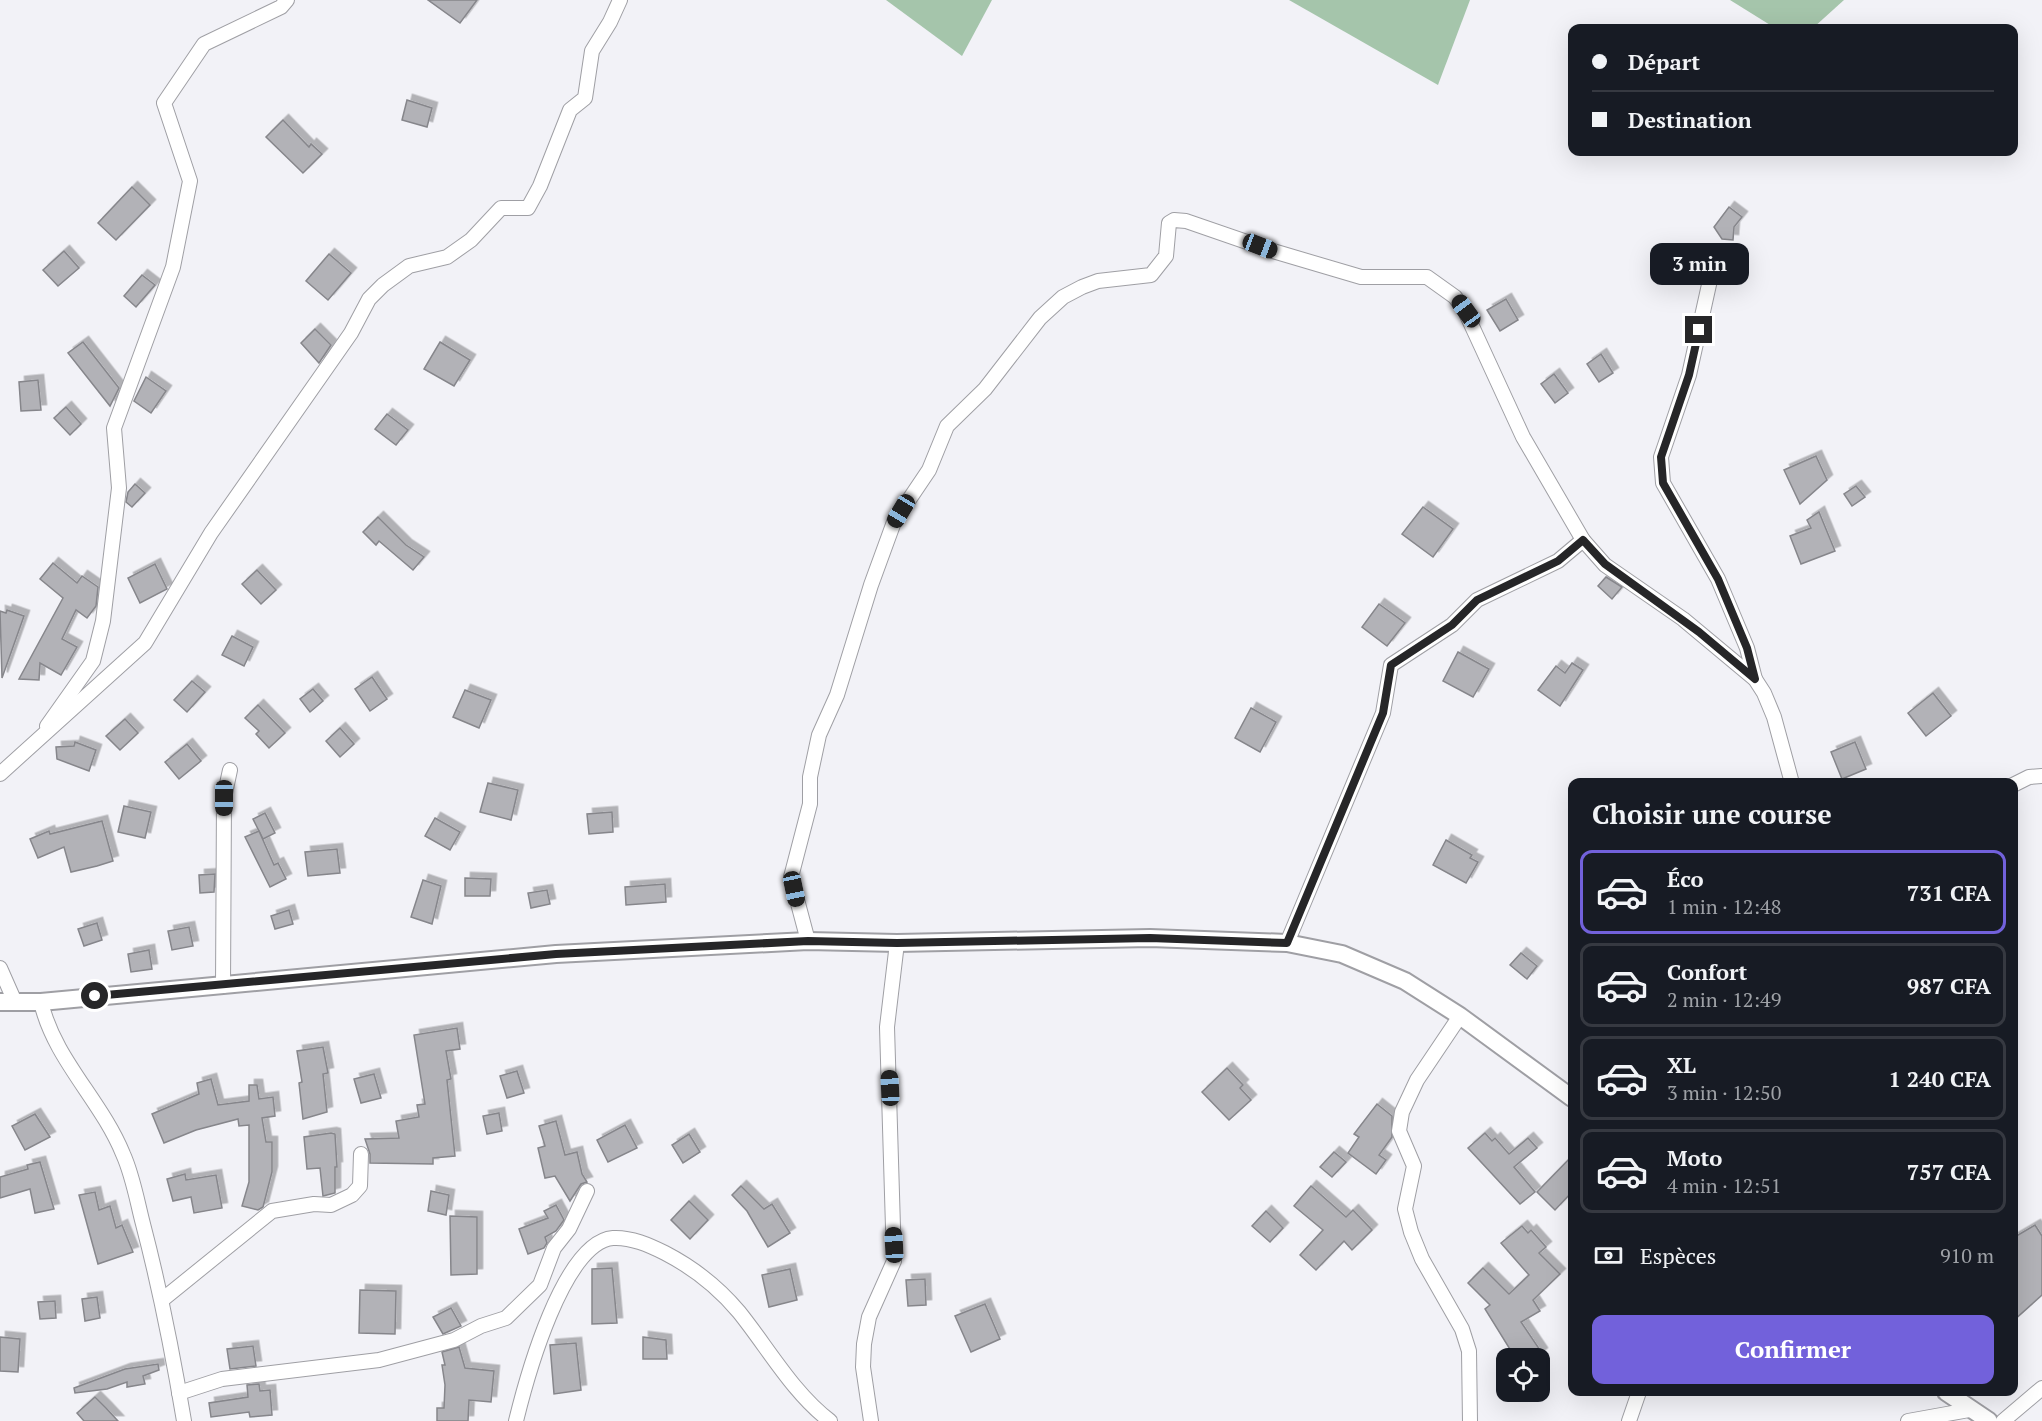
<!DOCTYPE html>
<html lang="fr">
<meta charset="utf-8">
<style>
:root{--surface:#171b24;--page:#20242c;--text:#f1f3f6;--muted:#9ea1a6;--line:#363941;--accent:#7261db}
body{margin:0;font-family:"PT Serif",serif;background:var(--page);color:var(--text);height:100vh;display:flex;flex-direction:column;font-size:22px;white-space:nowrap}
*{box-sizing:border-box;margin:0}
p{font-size:20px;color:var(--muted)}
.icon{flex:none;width:33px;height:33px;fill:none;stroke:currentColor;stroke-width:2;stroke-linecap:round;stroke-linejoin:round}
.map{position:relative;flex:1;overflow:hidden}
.side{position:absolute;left:1568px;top:778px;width:450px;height:618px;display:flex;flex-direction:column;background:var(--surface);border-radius:12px;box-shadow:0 6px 24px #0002}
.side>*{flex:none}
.guide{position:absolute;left:1568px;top:24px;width:450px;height:132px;border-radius:12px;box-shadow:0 6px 24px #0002;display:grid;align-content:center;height:132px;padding:0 24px;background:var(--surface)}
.controls{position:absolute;left:1496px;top:1348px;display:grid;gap:12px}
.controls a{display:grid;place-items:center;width:54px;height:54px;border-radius:12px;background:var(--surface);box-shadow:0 6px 24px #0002;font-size:30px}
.end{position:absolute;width:27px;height:27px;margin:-14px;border:8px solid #262628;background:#fff;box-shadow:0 0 0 3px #fff}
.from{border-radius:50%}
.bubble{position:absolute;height:42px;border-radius:12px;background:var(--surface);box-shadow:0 6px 24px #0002;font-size:20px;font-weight:600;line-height:42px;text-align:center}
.car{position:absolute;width:18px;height:36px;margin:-18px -9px;border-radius:8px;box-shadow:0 0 4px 2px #0007;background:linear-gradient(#222 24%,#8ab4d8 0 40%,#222 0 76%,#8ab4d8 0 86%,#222 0)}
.guide b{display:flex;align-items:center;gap:21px;height:57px;font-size:22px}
.guide b+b{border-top:2px solid var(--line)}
.guide i{width:15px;height:15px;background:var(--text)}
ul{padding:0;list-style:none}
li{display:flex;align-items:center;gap:18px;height:84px;margin:0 12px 9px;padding:0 12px;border:3px solid var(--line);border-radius:12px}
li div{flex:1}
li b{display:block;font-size:22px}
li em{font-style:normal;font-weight:600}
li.current{border-color:var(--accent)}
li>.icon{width:54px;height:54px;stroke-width:1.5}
h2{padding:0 24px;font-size:27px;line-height:72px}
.pay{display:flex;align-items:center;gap:15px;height:66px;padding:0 24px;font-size:22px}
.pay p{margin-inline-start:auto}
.button{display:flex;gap:12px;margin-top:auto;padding:12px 24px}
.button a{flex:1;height:69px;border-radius:12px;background:var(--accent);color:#fff;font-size:24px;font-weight:600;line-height:69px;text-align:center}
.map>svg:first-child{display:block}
</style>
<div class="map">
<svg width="2042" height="1421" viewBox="0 0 2042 1421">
<defs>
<filter id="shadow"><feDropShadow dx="5.5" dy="-5.5" stdDeviation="0" flood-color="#0004"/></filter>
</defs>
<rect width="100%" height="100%" fill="#f2f2f7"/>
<g fill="#a5c5ab">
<path d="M886 0H992L962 56Z"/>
<path d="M1289 0H1470L1438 85Z"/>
<path d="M1730 0H1844L1813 28H1775Z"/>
</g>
<g fill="#b2b2b7" stroke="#86868b" stroke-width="1.5" filter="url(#shadow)">
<path d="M428 0H477L460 23Z"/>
<path d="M407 100 432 108 427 127 402 120Z"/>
<path d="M283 120 309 147 311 144 322 154 303 173 266 137Z"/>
<path d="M132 187 150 205 116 240 98 223Z"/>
<path d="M1729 207 1742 217 1734 227 1733 240 1722 239 1714 227Z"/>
<path d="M64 251 79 268 58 286 43 270Z"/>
<path d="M329 254 351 273 328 300 306 281Z"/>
<path d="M142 275 155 285 136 307 124 296Z"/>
<path d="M1506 299 1518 320 1500 331 1487 310Z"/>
<path d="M315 329 331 345 319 363 301 343Z"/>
<path d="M83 342 119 388 110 406 68 353Z"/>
<path d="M440 342 470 360 454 386 424 369Z"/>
<path d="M1601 354 1613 373 1599 382 1587 364Z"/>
<path d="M1554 374 1568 393 1555 403 1541 384Z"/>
<path d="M146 377 166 391 151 413 134 401Z"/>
<path d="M38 380 41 410 21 411 19 382Z"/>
<path d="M66 407 81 424 70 435 54 418Z"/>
<path d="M387 414 408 430 396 445 375 429Z"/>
<path d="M1816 456 1827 480 1800 504 1784 470Z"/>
<path d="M135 484 145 493 132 507 126 502 128 492Z"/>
<path d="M1856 486 1865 497 1852 506 1844 494Z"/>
<path d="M1423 507 1453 529 1433 557 1402 534Z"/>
<path d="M1819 512 1835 551 1801 564 1790 536 1811 528 1807 520Z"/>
<path d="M378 517 406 545 424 557 413 570 379 541 376 545 363 532Z"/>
<path d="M53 563 77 583 82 576 98 587 96 606 87 618 76 610 62 639 77 647 61 675 40 663 39 680 19 679 63 598 40 579Z"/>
<path d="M155 564 167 589 140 603 128 578Z"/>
<path d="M257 570 276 590 261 604 242 584Z"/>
<path d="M1606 577 1622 587 1612 599 1598 586Z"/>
<path d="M1379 604 1405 623 1387 646 1362 627Z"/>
<path d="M7 610 24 616 2 678 0 611 6 613Z"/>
<path d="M232 636 253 647 244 666 222 655Z"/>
<path d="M1458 652 1489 669 1473 697 1443 681Z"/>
<path d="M1572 663 1583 670 1560 706 1538 690 1556 666 1565 673Z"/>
<path d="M372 677 387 699 370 711 355 689Z"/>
<path d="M192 681 205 692 187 712 174 700Z"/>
<path d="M313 689 323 701 310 712 300 699Z"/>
<path d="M465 690 491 700 479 728 453 717Z"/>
<path d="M1933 693 1951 716 1926 736 1908 713Z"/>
<path d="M258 705 285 733 269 748 256 734 259 731 245 718Z"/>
<path d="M1251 708 1276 722 1260 752 1235 738Z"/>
<path d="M125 719 138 733 120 750 106 736Z"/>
<path d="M340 728 354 744 340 757 326 741Z"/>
<path d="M75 742 96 750 89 771 57 759 56 747 74 746Z"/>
<path d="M1855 742 1866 769 1842 779 1831 752Z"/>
<path d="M187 744 201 761 179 779 165 762Z"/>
<path d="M488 783 518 790 511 820 480 812Z"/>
<path d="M124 806 151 812 145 838 118 832Z"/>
<path d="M612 812 613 832 589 834 587 814Z"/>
<path d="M265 813 275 833 263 839 253 819Z"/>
<path d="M435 818 460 832 450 850 425 836Z"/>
<path d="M102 821 113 861 97 866 71 872 64 847 38 858 30 839 49 831 50 834Z"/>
<path d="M259 831 274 865 278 863 286 879 270 887 245 837Z"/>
<path d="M1446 840 1472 855 1470 858 1478 862 1466 883 1433 865Z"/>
<path d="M337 849 340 873 308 876 305 852Z"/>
<path d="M215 874 214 892 200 893 199 875Z"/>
<path d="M465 878 491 879 490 896H465Z"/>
<path d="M423 880 441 886 432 924 411 917Z"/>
<path d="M665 884 666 902 626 905 625 887Z"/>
<path d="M547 890 550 904 531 908 528 893Z"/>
<path d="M289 910 293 924 275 929 271 916Z"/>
<path d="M97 923 102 940 84 946 78 929Z"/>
<path d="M189 927 193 946 172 950 168 931Z"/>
<path d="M149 950 152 969 131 972 128 954Z"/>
<path d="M1521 953 1537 966 1527 979 1510 965Z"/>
<path d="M457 1028 460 1049 446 1051 451 1079 447 1080 455 1156 433 1158V1164L370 1163V1154L365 1139 399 1138 396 1121 419 1117 417 1105 425 1104 414 1035Z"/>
<path d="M323 1047 328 1073 323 1074 327 1112 303 1119 299 1083 302 1082 297 1051Z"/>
<path d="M1227 1068 1243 1085 1240 1088 1251 1100 1229 1120 1202 1092Z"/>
<path d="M517 1071 524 1093 507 1098 500 1076Z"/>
<path d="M374 1074 381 1098 361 1103 354 1079Z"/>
<path d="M211 1079 218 1105 249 1101V1085H257L259 1099 273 1097 275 1116 262 1118 266 1142H272V1172L263 1207 258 1210 242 1206 249 1182V1125L239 1126 238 1119 196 1130 164 1143 152 1114 199 1094 197 1083Z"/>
<path d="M1377 1104 1392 1116V1137L1379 1155 1386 1160 1376 1174 1348 1153 1359 1137 1354 1134Z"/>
<path d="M499 1113 502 1131 487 1134 483 1116Z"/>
<path d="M35 1114 50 1137 25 1150 12 1126Z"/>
<path d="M556 1121 565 1155 577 1152 582 1174 587 1182 581 1184 570 1201 555 1176 545 1178 538 1148 545 1146 539 1126Z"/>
<path d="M625 1125 637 1148 608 1162 597 1140Z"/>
<path d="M331 1133 335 1134 337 1167H335V1193L323 1196 320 1168 307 1169 304 1137Z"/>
<path d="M1485 1133 1492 1141 1495 1138 1509 1154 1528 1138 1537 1148 1514 1167 1535 1192 1520 1204 1468 1148Z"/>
<path d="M689 1134 700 1152 683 1163 672 1145Z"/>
<path d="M1334 1152 1346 1162 1332 1177 1320 1167Z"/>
<path d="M1572 1156V1192L1555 1210 1537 1192Z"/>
<path d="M40 1162 54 1209 35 1213 30 1189 0 1198V1177L28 1169 27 1165Z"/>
<path d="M185 1174 186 1180 216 1175 222 1208 194 1213 191 1197 173 1201 167 1179Z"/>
<path d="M741 1186 764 1209 772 1204 790 1233 768 1247 747 1211 732 1195Z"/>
<path d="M1311 1186 1346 1217 1353 1210 1372 1230 1352 1250 1344 1241 1316 1270 1300 1255 1323 1230 1294 1206Z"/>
<path d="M431 1191 449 1195 446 1215 428 1211Z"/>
<path d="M95 1192 99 1210 110 1206 116 1228 122 1225 133 1252 98 1264 79 1195Z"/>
<path d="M689 1201 708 1220 690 1239 671 1220Z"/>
<path d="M556 1205 564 1220 561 1224 556 1231 545 1237 547 1243 544 1248 528 1254 519 1229 548 1218 544 1211Z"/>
<path d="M1266 1211 1283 1228 1270 1242 1252 1226Z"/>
<path d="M450 1216 477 1217V1274L451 1275Z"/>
<path d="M2035 1225 2042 1236V1295L2013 1321V1238Z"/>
<path d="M1522 1226 1528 1233 1531 1230 1546 1247 1539 1253 1560 1274 1533 1300 1540 1311 1521 1322 1542 1353 1535 1359H1516L1485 1309 1490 1305 1468 1283 1483 1268 1509 1294 1529 1275 1501 1243Z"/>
<path d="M612 1268 617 1323 592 1324V1269Z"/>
<path d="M790 1269 797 1300 769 1307 762 1275Z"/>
<path d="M925 1279 926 1305 908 1306 906 1280Z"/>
<path d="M360 1290 396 1291 395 1334 359 1333Z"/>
<path d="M97 1297 100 1318 85 1321 82 1299Z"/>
<path d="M55 1301 56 1318 40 1319 38 1302Z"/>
<path d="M985 1304 1000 1339 971 1352 955 1316Z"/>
<path d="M451 1308 461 1326 443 1334 433 1317Z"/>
<path d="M0 1337 20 1339 18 1372 0 1371Z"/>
<path d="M643 1337 666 1340 667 1359H643Z"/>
<path d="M576 1343 581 1390 554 1394 550 1345Z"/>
<path d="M253 1346 256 1366 230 1369 227 1349Z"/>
<path d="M459 1347 465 1368 494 1371 491 1402 469 1400 468 1421H437V1408H444L445 1385 442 1365H445L442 1352Z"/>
<path d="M158 1364 159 1370 143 1376 145 1384 127 1387V1382L107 1389 75 1393 74 1388 125 1369Z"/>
<path d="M259 1384 260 1391 270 1390 272 1415 250 1417 249 1412 211 1417 209 1403 248 1397 247 1385Z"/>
<path d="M95 1397 106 1408 118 1421H84L77 1413Z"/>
</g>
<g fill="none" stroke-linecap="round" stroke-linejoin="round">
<g stroke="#9f9fa4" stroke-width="16">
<g id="minor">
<path d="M1714 262 1689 375 1661 457 1663 483 1718 579 1747 648 1755 679"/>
<path d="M47 726 93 661 103 621 119 488 114 428 173 267 190 181 164 103 204 44 281 7 287 0"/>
<path d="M0 774 145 643 211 533 351 333 369 299 383 285 409 266 447 257 471 240 501 208H528L540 186 570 110 585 98 592 51 610 22 620 0"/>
<path d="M2013 785 2029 777 2042 776"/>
<path d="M808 941 791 877 810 804V777L819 735 837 695 871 585 894 522 929 470 947 426 985 389 1040 318 1063 297 1082 287 1098 281 1151 275 1166 256 1169 223 1174 220 1186 221 1273 251 1361 277H1427L1455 297 1465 311 1523 437 1583 540 1605 565 1683 619 1755 679 1764 693 1774 717 1792 783"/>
<path d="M1287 943 1383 713 1391 665 1452 625 1477 600 1558 561 1583 540"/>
<path d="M0 968 15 1002"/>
<path d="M223 986 224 798 230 770"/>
<path d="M41 1002C54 1059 101 1100 123 1154 133 1176 137 1201 143 1224 160 1289 173 1355 184 1421"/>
<path d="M1460 1016 1417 1080 1402 1112 1399 1131 1414 1166 1405 1209 1411 1232 1422 1259 1462 1329 1469 1351 1470 1421"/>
<path d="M162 1300 272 1211 314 1204 331 1205 352 1195 360 1186 361 1154"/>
<path d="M179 1393 222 1379 379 1360 454 1340 481 1326 506 1318 540 1285 554 1248 569 1229 587 1191"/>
<path d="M516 1421C526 1380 563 1242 613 1238 631 1237 649 1245 665 1253 694 1268 718 1287 739 1312 768 1348 793 1393 830 1421"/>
<path d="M871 1421 863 1367 864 1344 869 1317 894 1261 887 1027 897 943"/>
<path d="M1629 1421 1639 1392"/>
<path d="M1908 1421 1969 1410"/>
<path d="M2003 1421 2042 1388"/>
</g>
</g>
<g stroke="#9f9fa4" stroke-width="20">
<g id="tertiary">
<path d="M0 1002H41L556 954 808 941 897 943 1150 938 1287 943 1342 954 1405 981 1460 1016 1572 1098"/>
<path d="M1946 1392 1989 1421"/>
</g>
</g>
<use href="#minor" stroke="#fff" stroke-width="14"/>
<use href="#tertiary" stroke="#fff" stroke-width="16"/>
</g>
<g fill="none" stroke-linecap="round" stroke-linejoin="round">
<path stroke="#262628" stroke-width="8" d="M95 996 556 954 808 941 897 943 1150 938 1287 943 1383 713 1391 665 1452 625 1477 600 1558 561 1583 540 1605 564 1699 632 1755 679 1747 648 1718 579 1663 483 1661 457 1689 375 1699 330"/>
</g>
</svg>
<div class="controls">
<a><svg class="icon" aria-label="locate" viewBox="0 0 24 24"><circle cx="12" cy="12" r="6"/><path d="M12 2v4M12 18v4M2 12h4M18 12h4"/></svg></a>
</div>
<i class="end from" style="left:95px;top:996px"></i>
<i class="end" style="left:1699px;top:330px"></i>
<div class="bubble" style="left:1650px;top:243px;width:99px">3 min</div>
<i class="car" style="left:1260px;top:246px;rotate:111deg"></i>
<i class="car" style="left:1466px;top:311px;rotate:324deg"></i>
<i class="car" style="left:901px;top:511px;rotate:211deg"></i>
<i class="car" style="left:224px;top:798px;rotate:180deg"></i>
<i class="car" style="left:794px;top:889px;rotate:168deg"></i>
<i class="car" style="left:890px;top:1088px;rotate:357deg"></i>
<i class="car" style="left:894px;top:1245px;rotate:357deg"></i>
<div class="guide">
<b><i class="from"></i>Départ</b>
<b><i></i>Destination</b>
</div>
<section class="side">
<h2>Choisir une course</h2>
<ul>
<li class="current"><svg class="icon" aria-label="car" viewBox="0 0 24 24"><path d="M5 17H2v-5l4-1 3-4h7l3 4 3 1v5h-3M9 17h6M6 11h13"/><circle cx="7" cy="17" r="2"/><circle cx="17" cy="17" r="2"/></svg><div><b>Éco</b><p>1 min · 12:48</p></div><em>731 CFA</em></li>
<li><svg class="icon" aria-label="car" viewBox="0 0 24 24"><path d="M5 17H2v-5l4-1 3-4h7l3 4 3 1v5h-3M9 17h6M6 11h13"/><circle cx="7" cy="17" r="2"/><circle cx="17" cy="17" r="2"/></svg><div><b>Confort</b><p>2 min · 12:49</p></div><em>987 CFA</em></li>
<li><svg class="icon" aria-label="car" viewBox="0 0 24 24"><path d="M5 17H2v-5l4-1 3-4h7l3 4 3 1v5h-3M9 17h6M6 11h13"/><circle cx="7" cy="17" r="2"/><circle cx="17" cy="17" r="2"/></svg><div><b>XL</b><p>3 min · 12:50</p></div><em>1 240 CFA</em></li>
<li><svg class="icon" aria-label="car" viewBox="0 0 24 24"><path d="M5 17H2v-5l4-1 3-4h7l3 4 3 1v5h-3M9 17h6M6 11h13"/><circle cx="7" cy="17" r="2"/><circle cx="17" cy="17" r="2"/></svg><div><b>Moto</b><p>4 min · 12:51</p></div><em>757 CFA</em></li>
</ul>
<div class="pay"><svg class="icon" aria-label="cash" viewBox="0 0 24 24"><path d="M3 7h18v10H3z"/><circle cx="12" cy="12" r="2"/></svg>Espèces<p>910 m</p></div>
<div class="button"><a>Confirmer</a></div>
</section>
</div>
